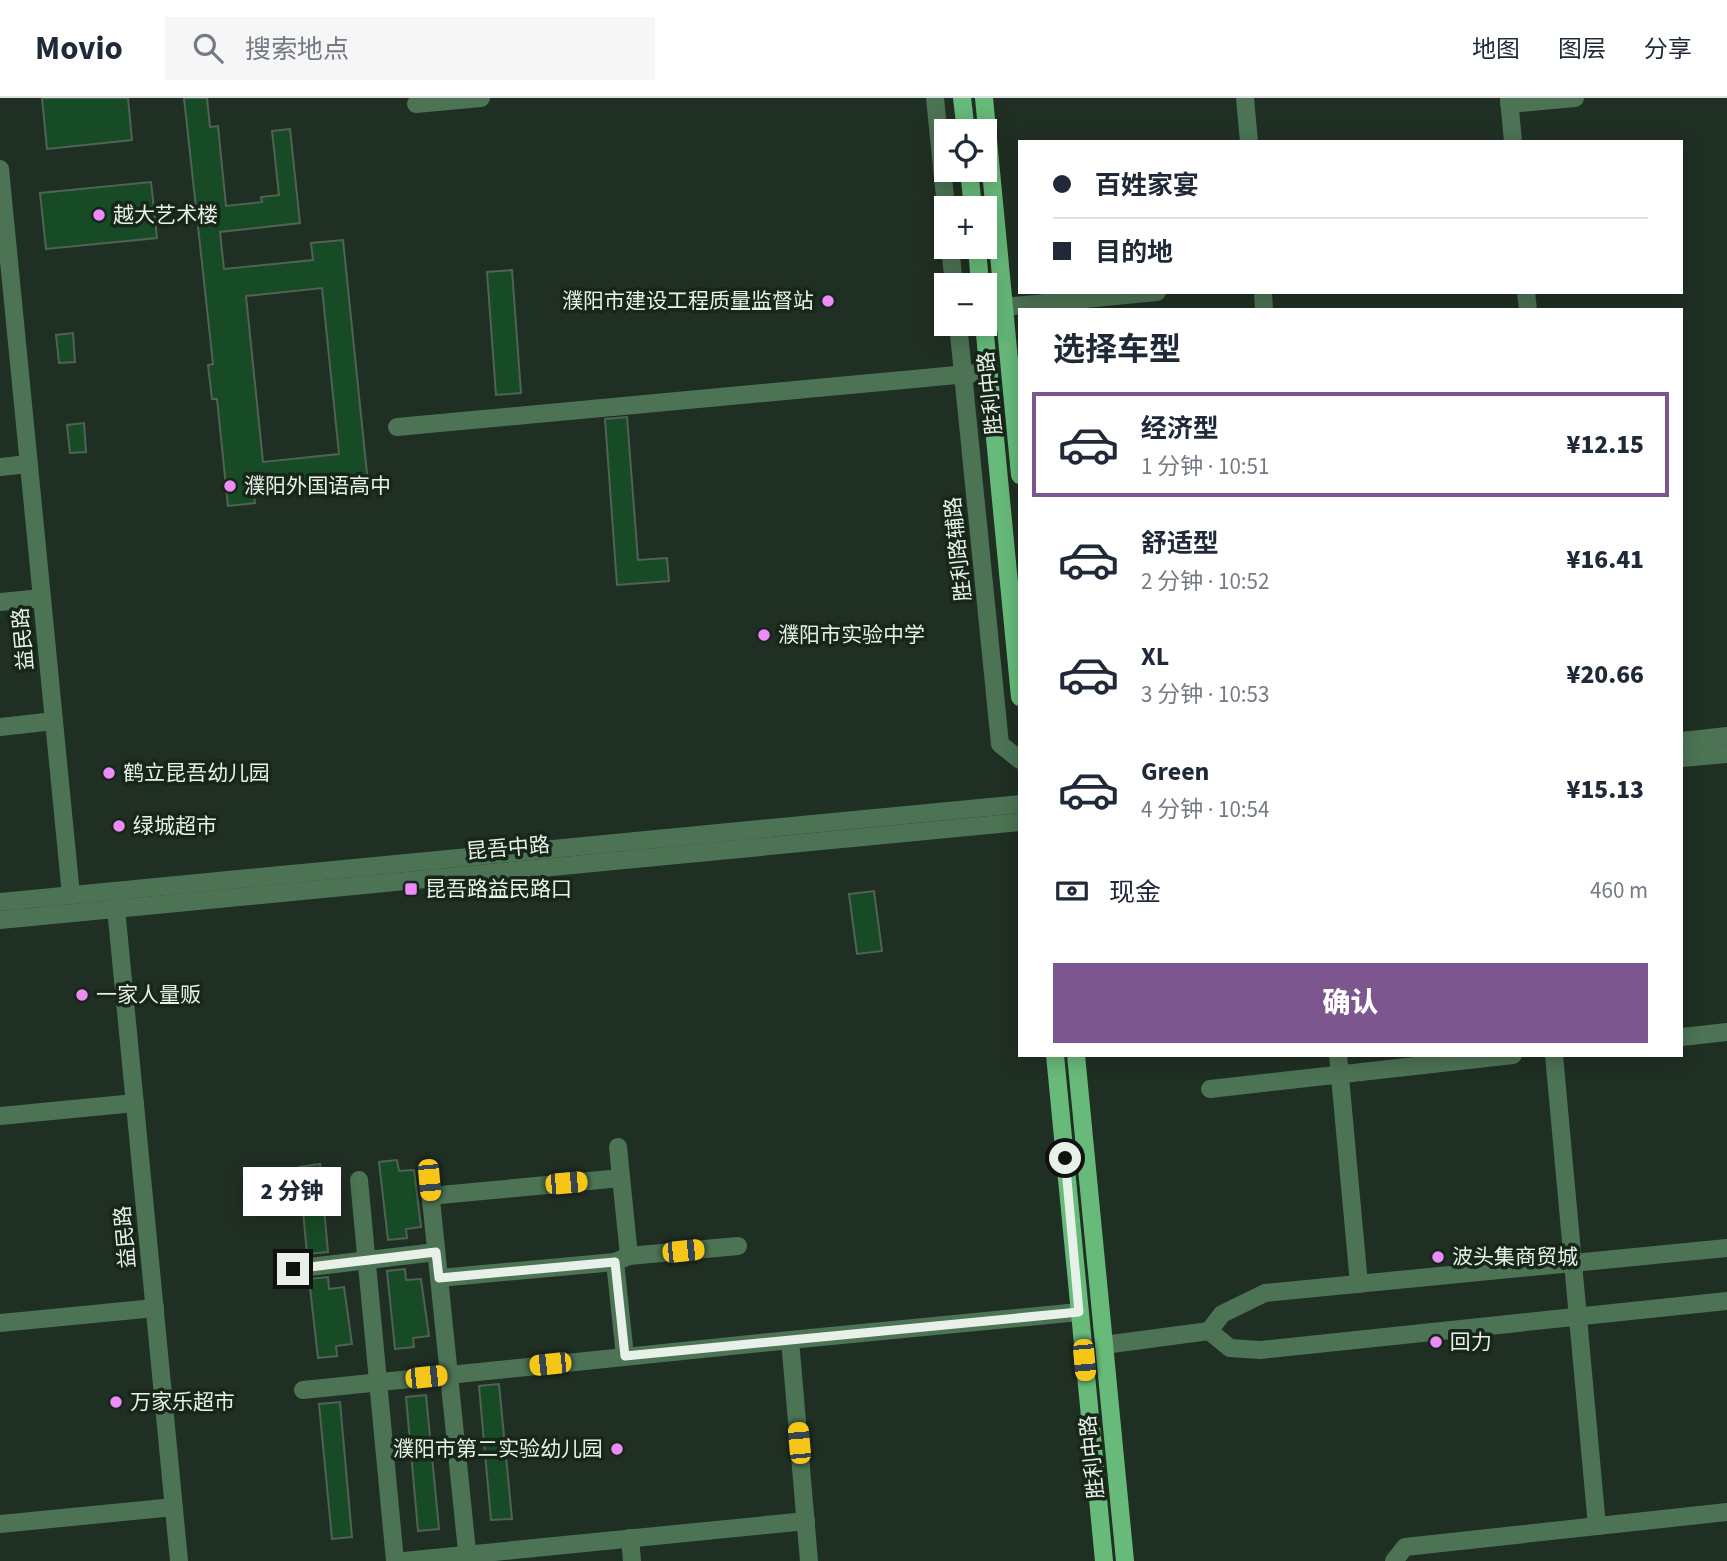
<!DOCTYPE html>
<html lang="zh">
<meta charset="utf-8">
<style>
:root{--surface:#fff;--page:#f6f6f7;--text:#1f2937;--muted:#747a83;--line:#e0e1e3;--accent:#7c568e}
body{margin:0;font-family:"Source Sans 3","Noto Sans SC",sans-serif;background:var(--page);color:var(--text);height:100vh;display:flex;flex-direction:column;font-size:26px;white-space:nowrap}
*{box-sizing:border-box;margin:0}
p{font-size:23px;color:var(--muted)}
.icon{flex:none;width:38px;height:38px;fill:none;stroke:currentColor;stroke-width:2;stroke-linecap:round;stroke-linejoin:round}
.map{position:relative;flex:1;overflow:hidden}
.drawer{position:absolute;left:1018px;top:210px;width:665px;height:749px;display:flex;flex-direction:column;background:var(--surface);border-radius:0px;box-shadow:0 4px 18px #0003}
.drawer>*{flex:none}
.guide{position:absolute;left:1018px;top:42px;width:665px;height:154px;border-radius:0px;box-shadow:0 4px 18px #0003;display:grid;align-content:center;height:154px;padding:0 35px;background:var(--surface)}
.controls{position:absolute;left:934px;top:21px;display:grid;gap:14px}
.controls a{display:grid;place-items:center;width:63px;height:63px;border-radius:0px;background:var(--surface);box-shadow:0 4px 18px #0003;font-size:35px}
.end{position:absolute;width:32px;height:32px;margin:-16px;border:9px solid #e7f1e8;background:#111;box-shadow:0 0 0 4px #111}
.from{border-radius:50%}
.bubble{position:absolute;height:49px;border-radius:0px;background:var(--surface);box-shadow:0 4px 18px #0003;font-size:23px;font-weight:800;line-height:49px;text-align:center}
.car{position:absolute;width:21px;height:42px;margin:-21px -10px;border-radius:9px;box-shadow:0 0 5px 2px #0007;background:linear-gradient(#f5c518 24%,#345 0 40%,#f5c518 0 76%,#345 0 86%,#f5c518 0)}
.guide b{display:flex;align-items:center;gap:24px;height:66px;font-size:26px}
.guide b+b{border-top:2px solid var(--line)}
.guide i{width:18px;height:18px;background:var(--text)}
ul{padding:0;list-style:none}
li{display:flex;align-items:center;gap:21px;height:105px;margin:0 14px 10px;padding:0 21px;border:4px solid transparent;border-radius:0px}
li div{flex:1}
li b{display:block;font-size:26px}
li em{font-style:normal;font-weight:800}
li.active{border-color:var(--accent)}
li>.icon{width:63px;height:63px;stroke-width:1.5}
h2{padding:0 35px;font-size:32px;line-height:84px}
.pay{display:flex;align-items:center;gap:18px;height:77px;padding:0 35px;font-size:26px}
.pay p{margin-inline-start:auto}
.primary-button{display:flex;gap:14px;margin-top:auto;padding:14px 35px}
.primary-button a{flex:1;height:80px;border-radius:0px;background:var(--accent);color:#fff;font-size:28px;font-weight:800;line-height:80px;text-align:center}
header{display:flex;align-items:center;gap:42px;box-sizing:border-box;height:98px;padding:0 35px;background:var(--surface);border-bottom:2px solid var(--line)}
header strong{font-size:33px}
nav{display:flex;gap:38px;margin-inline-start:auto;font-size:24px}
.search{width:490px;height:63px;background:var(--page);display:flex;align-items:center;gap:18px;box-sizing:border-box;padding:0 24px;border-radius:0px;color:var(--muted);font-size:26px}
.map>svg:first-child{display:block}
</style>
<header>
<strong>Movio</strong>
<div class="search"><svg class="icon" aria-label="search" viewBox="0 0 24 24"><circle cx="10" cy="10" r="6"/><path d="M15 15l6 6"/></svg>搜索地点</div>
<nav><a>地图</a><a>图层</a><a>分享</a></nav>
</header>
<div class="map">
<svg width="1727" height="1463" viewBox="0 0 1727 1463">
<rect width="100%" height="100%" fill="#202f23"/>
<g fill="#164b25" stroke="#516254" stroke-width="2" fill-rule="evenodd">
<path d="M42 0H128L132 42 47 51Z"/>
<path d="M184 0H207L210 29 218 28 226 108 262 104 261 99 279 97 272 33 290 31 300 125 220 134 224 171 313 162 311 145 343 142 369 395 337 399 335 382 253 390 255 405 228 408 217 301H212L208 267 213 266ZM322 190 339 356 263 364 246 198Z"/>
<path d="M151 84 157 140 46 151 40 95Z"/>
<path d="M512 172 521 295 496 297 487 174Z"/>
<path d="M73 235 75 264 59 265 56 237Z"/>
<path d="M627 319 638 462 667 460 669 483 617 487 605 321Z"/>
<path d="M84 325 86 354 70 355 67 327Z"/>
<path d="M874 793 882 853 857 856 849 796Z"/>
<path d="M397 1062 399 1073 414 1072 421 1129 406 1131 407 1140 388 1142 379 1064Z"/>
<path d="M320 1066 328 1154 307 1156 299 1069Z"/>
<path d="M405 1171 406 1182 421 1181 429 1238 413 1240 414 1249 395 1251 387 1173Z"/>
<path d="M328 1179 329 1191 344 1189 352 1246 336 1248 337 1258 318 1260 309 1181Z"/>
<path d="M499 1286 512 1421 491 1422 479 1288Z"/>
<path d="M426 1297 439 1431 418 1433 406 1299Z"/>
<path d="M340 1304 352 1439 332 1441 319 1306Z"/>
</g>
<g fill="none" stroke-linecap="round" stroke-linejoin="round">
<g stroke="#4c7354" stroke-width="18">
<path d="M935 0 947 119"/>
<path d="M1245 0 1249 44"/>
<path d="M1509 0 1513 44"/>
<path d="M416 6 481 0"/>
<path d="M1509 6 1575 0"/>
<path d="M0 71 71 797"/>
<path d="M950 149 954 187"/>
<path d="M1263 194 1264 212"/>
<path d="M1526 194 1528 212"/>
<path d="M1004 209 1157 194"/>
<path d="M958 226 1000 646 1020 662"/>
<path d="M397 329 989 274"/>
<path d="M0 369 28 366"/>
<path d="M0 504 42 500"/>
<path d="M0 629 54 623"/>
<path d="M1682 643 1727 638"/>
<path d="M1682 660 1727 656"/>
<path d="M0 804 1020 706"/>
<path d="M116 810 179 1463"/>
<path d="M0 822 1020 724"/>
<path d="M1682 939 1727 934"/>
<path d="M1338 957 1359 1186"/>
<path d="M1554 957 1597 1428"/>
<path d="M1210 991 1513 957"/>
<path d="M0 1018 135 1005"/>
<path d="M618 1049 629 1158"/>
<path d="M359 1082 395 1463"/>
<path d="M429 1082 468 1463"/>
<path d="M430 1098 621 1080"/>
<path d="M615 1164 625 1258"/>
<path d="M293 1171 436 1154"/>
<path d="M439 1180 615 1164 629 1158 738 1148"/>
<path d="M0 1225 155 1210"/>
<path d="M1209 1233 1230 1250 1260 1252 1727 1203"/>
<path d="M1104 1247 1209 1233 1222 1216 1265 1195 1727 1150"/>
<path d="M303 1292 790 1242"/>
<path d="M0 1426 174 1409"/>
<path d="M630 1440 632 1463"/>
<path d="M404 1463 806 1423"/>
<path d="M809 1463 790 1242 1079 1214"/>
<path d="M1394 1463 1405 1449 1727 1414"/>
</g>
<g stroke="#67ba7a" stroke-width="18">
<path d="M962 0 966 33"/>
<path d="M984 0 1020 377"/>
<path d="M969 72 973 110"/>
<path d="M977 149 980 187"/>
<path d="M984 226 1020 599"/>
<path d="M1055 957 1104 1463"/>
<path d="M1076 957 1125 1463"/>
</g>
</g>
<g fill="none" stroke-linecap="round" stroke-linejoin="round">
<path stroke="#e7f1e8" stroke-width="9" d="M293 1171 436 1154 439 1180 615 1164 625 1258 1079 1214 1065 1060"/>
</g>
<g fill="#ed8cf9" stroke="#172619" stroke-width="2.5">
<circle cx="99" cy="117" r="7"/>
<circle cx="828" cy="203" r="7"/>
<circle cx="230" cy="388" r="7"/>
<circle cx="764" cy="537" r="7"/>
<circle cx="109" cy="675" r="7"/>
<circle cx="119" cy="728" r="7"/>
<rect x="404" y="784" width="14" height="14" rx="3.5"/>
<circle cx="82" cy="897" r="7"/>
<circle cx="1438" cy="1159" r="7"/>
<circle cx="1436" cy="1244" r="7"/>
<circle cx="116" cy="1304" r="7"/>
<circle cx="617" cy="1351" r="7"/>
</g>
<g text-anchor="middle" dominant-baseline="central" stroke-width="7" stroke-linejoin="round" paint-order="stroke">
<g font-size="21" fill="#e7f1e8" stroke="#172619" text-anchor="start">
<text x="113" y="117">越大艺术楼</text>
<text x="814" y="203" text-anchor="end">濮阳市建设工程质量监督站</text>
<text x="244" y="388">濮阳外国语高中</text>
<text x="778" y="537">濮阳市实验中学</text>
<text x="123" y="675">鹤立昆吾幼儿园</text>
<text x="133" y="728">绿城超市</text>
<text x="425" y="791">昆吾路益民路口</text>
<text x="96" y="897">一家人量贩</text>
<text x="1452" y="1159">波头集商贸城</text>
<text x="1450" y="1244">回力</text>
<text x="130" y="1304">万家乐超市</text>
<text x="603" y="1351" text-anchor="end">濮阳市第二实验幼儿园</text>
</g>
<g font-size="21" fill="#e7f1e8" stroke="#172619">
<text transform="translate(990 295) rotate(-96)">胜利中路</text>
<text transform="translate(958 451) rotate(-96)">胜利路辅路</text>
<text transform="translate(23 541) rotate(-95)">益民路</text>
<text transform="translate(508 750) rotate(-5)">昆吾中路</text>
<text transform="translate(125 1139) rotate(-95)">益民路</text>
<text transform="translate(1092 1359) rotate(-96)">胜利中路</text>
</g>
</g>
</svg>
<div class="controls">
<a><svg class="icon" aria-label="locate" viewBox="0 0 24 24"><circle cx="12" cy="12" r="6"/><path d="M12 2v4M12 18v4M2 12h4M18 12h4"/></svg></a>
<a>+</a>
<a>−</a>
</div>
<i class="end from" style="left:1065px;top:1060px"></i>
<i class="end" style="left:293px;top:1171px"></i>
<div class="bubble" style="left:243px;top:1069px;width:98px">2 分钟</div>
<i class="car" style="left:429px;top:1082px;rotate:175deg"></i>
<i class="car" style="left:566px;top:1085px;rotate:85deg"></i>
<i class="car" style="left:683px;top:1153px;rotate:84deg"></i>
<i class="car" style="left:1084px;top:1262px;rotate:175deg"></i>
<i class="car" style="left:550px;top:1266px;rotate:264deg"></i>
<i class="car" style="left:426px;top:1279px;rotate:84deg"></i>
<i class="car" style="left:799px;top:1345px;rotate:355deg"></i>
<div class="guide">
<b><i class="from"></i>百姓家宴</b>
<b><i></i>目的地</b>
</div>
<section class="drawer">
<h2>选择车型</h2>
<ul>
<li class="active"><svg class="icon" aria-label="car" viewBox="0 0 24 24"><path d="M5 17H2v-5l4-1 3-4h7l3 4 3 1v5h-3M9 17h6M6 11h13"/><circle cx="7" cy="17" r="2"/><circle cx="17" cy="17" r="2"/></svg><div><b>经济型</b><p>1 分钟 · 10:51</p></div><em>¥12.15</em></li>
<li><svg class="icon" aria-label="car" viewBox="0 0 24 24"><path d="M5 17H2v-5l4-1 3-4h7l3 4 3 1v5h-3M9 17h6M6 11h13"/><circle cx="7" cy="17" r="2"/><circle cx="17" cy="17" r="2"/></svg><div><b>舒适型</b><p>2 分钟 · 10:52</p></div><em>¥16.41</em></li>
<li><svg class="icon" aria-label="car" viewBox="0 0 24 24"><path d="M5 17H2v-5l4-1 3-4h7l3 4 3 1v5h-3M9 17h6M6 11h13"/><circle cx="7" cy="17" r="2"/><circle cx="17" cy="17" r="2"/></svg><div><b>XL</b><p>3 分钟 · 10:53</p></div><em>¥20.66</em></li>
<li><svg class="icon" aria-label="car" viewBox="0 0 24 24"><path d="M5 17H2v-5l4-1 3-4h7l3 4 3 1v5h-3M9 17h6M6 11h13"/><circle cx="7" cy="17" r="2"/><circle cx="17" cy="17" r="2"/></svg><div><b>Green</b><p>4 分钟 · 10:54</p></div><em>¥15.13</em></li>
</ul>
<div class="pay"><svg class="icon" aria-label="cash" viewBox="0 0 24 24"><path d="M3 7h18v10H3z"/><circle cx="12" cy="12" r="2"/></svg>现金<p>460 m</p></div>
<div class="primary-button"><a>确认</a></div>
</section>
</div>
